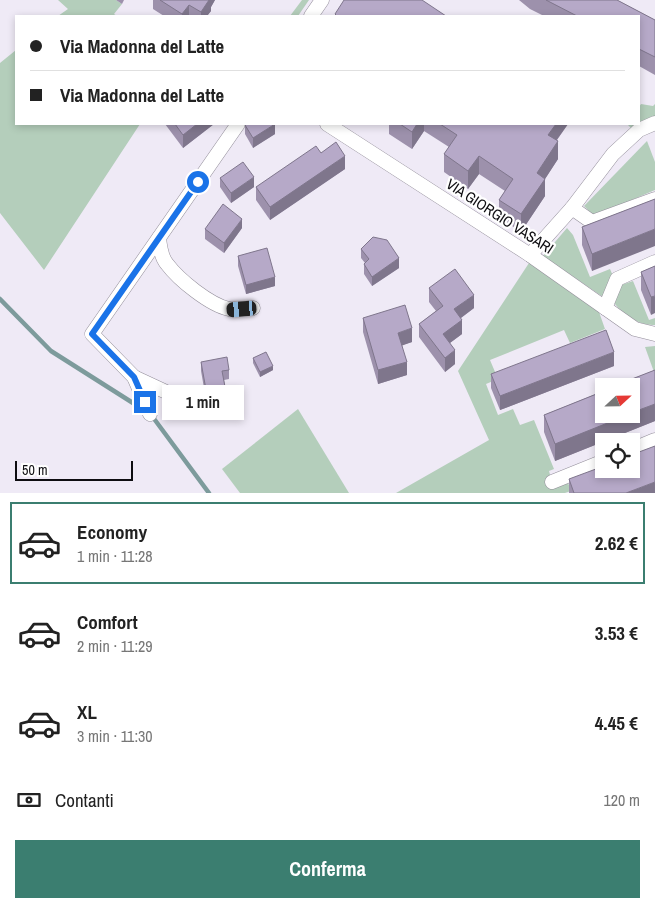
<!DOCTYPE html>
<html lang="it">
<meta charset="utf-8">
<style>
:root{--surface:#fff;--page:#f6f6f6;--text:#222;--muted:#767676;--line:#e0e0e0;--accent:#3b7e70}
body{margin:0;font-family:"Archivo Narrow",sans-serif;background:var(--page);color:var(--text);height:100vh;display:flex;flex-direction:column;font-size:19px;white-space:nowrap}
*{box-sizing:border-box;margin:0}
p{font-size:16px;color:var(--muted)}
.icon{flex:none;width:28px;height:28px;fill:none;stroke:currentColor;stroke-width:2;stroke-linecap:round;stroke-linejoin:round}
.map{position:relative;height:493px;overflow:hidden}
.panel{display:flex;flex-direction:column;background:var(--surface);flex:1}
.panel>*{flex:none}
.hud{position:absolute;left:15px;top:15px;width:625px;height:110px;border-radius:0px;box-shadow:0 2px 8px #0003;display:grid;align-content:center;height:110px;padding:0 15px;background:var(--surface)}
.needle{width:32px;rotate:68deg}
.controls{position:absolute;left:595px;top:378px;display:grid;gap:10px}
.controls a{display:grid;place-items:center;width:45px;height:45px;border-radius:0px;background:var(--surface);box-shadow:0 2px 8px #0003;font-size:25px}
.scale{position:absolute;left:15px;bottom:12px;width:118px;box-sizing:border-box;padding-left:5px;border:2px solid #0e0d11;border-top:0;font-size:14px;line-height:18px;white-space:nowrap;color:#0e0d11;-webkit-text-stroke:4px #fff;paint-order:stroke}
.end{position:absolute;width:22px;height:22px;margin:-11px;border:6px solid #1a73e8;background:#fff;box-shadow:0 0 0 2px #fff}
.from{border-radius:50%}
.bubble{position:absolute;height:35px;border-radius:0px;background:var(--surface);box-shadow:0 2px 8px #0003;font-size:16px;font-weight:800;line-height:35px;text-align:center}
.car{position:absolute;width:15px;height:30px;margin:-15px -8px;border-radius:6px;box-shadow:0 0 4px 1px #0007;background:linear-gradient(#222 24%,#8ab4d8 0 40%,#222 0 76%,#8ab4d8 0 86%,#222 0)}
.hud b{display:flex;align-items:center;gap:18px;height:48px;font-size:19px}
.hud b+b{border-top:1px solid var(--line)}
.hud i{width:12px;height:12px;background:var(--text)}
ul{padding:9px 0 0;list-style:none}
li{display:flex;align-items:center;gap:15px;height:82px;margin:0 10px 8px;padding:0 5px;border:2px solid transparent;border-radius:0px}
li div{flex:1}
li b{display:block;font-size:19px}
li em{font-style:normal;font-weight:800}
li.active{border-color:var(--accent)}
li>.icon{width:45px;height:45px;stroke-width:1.5}
.pay{display:flex;align-items:center;gap:12px;height:55px;padding:0 15px;font-size:19px}
.pay p{margin-inline-start:auto}
.button{display:flex;gap:10px;margin-top:auto;padding:10px 15px}
.button a{flex:1;height:58px;border-radius:0px;background:var(--accent);color:#fff;font-size:20px;font-weight:800;line-height:58px;text-align:center}
.map>svg:first-child{display:block}
</style>
<div class="map">
<svg width="655" height="493" viewBox="0 0 655 493">
<rect width="100%" height="100%" fill="#efeaf6"/>
<g fill="#b4cebb">
<path d="M58 0H116L122 4 114 14 117 16H58L68 9Z"/>
<path d="M302 0H309L298 16H290Z"/>
<path d="M16 50V124H140L44 270 0 213V63Z"/>
<path d="M641 104 653 106 655 104V118L631 128 627 124H639V107Z"/>
<path d="M647 141 655 162V190L594 216 584 206Z"/>
<path d="M567 228 573 235 590 277 610 269 613 276 603 297 543 256Z"/>
<path d="M529 263 599 312 605 329 570 343 564 330 490 360 498 379 486 384 498 415 513 409 520 425 534 420 554 469 549 471 552 482 566 477 571 491 565 493H396L489 440 458 371Z"/>
<path d="M633 281 649 320 655 318V325C639 326 624 315 614 303L621 285Z"/>
<path d="M655 346V372H654L645 347Z"/>
<path d="M298 409 349 493H240L222 469Z"/>
</g>
<g fill="none" stroke-linecap="round" stroke-linejoin="round">
<g stroke="#7d9b9c" stroke-width="4.5">
<path d="M0 299 51 351 144 410"/>
<path d="M152 416 209 493"/>
</g>
<g stroke="#938e9a" stroke-width="15">
<g id="minor">
<path d="M311 16 322 0"/>
<path d="M327 124 530 255 635 329 655 334"/>
<path d="M572 208 592 222 655 199"/>
<path d="M159 238C160 247 161 257 167 264 179 280 210 305 229 309 237 310 245 308 253 308"/>
<path d="M530 255 572 208 613 154 639 130 655 123"/>
<path d="M605 308 617 279 655 262"/>
<path d="M134 377 177 397 196 394"/>
<path d="M150 414 134 377 92 334 238 124"/>
<path d="M631 450 655 440"/>
<path d="M552 482 604 461"/>
</g>
</g>
<use href="#minor" stroke="#fff" stroke-width="14"/>
</g>
<g fill="#9d91ac">
<path d="M116 0H124L122 4Z"/>
<path d="M153 0H215L211 7V11L207 16H164L153 9Z"/>
<path d="M519 0H617L655 20V75L639 66V16H544L530 9Z"/>
<path d="M165 124H214L183 148Z"/>
<path d="M389 124H568L557 140 558 159 545 179V196L521 232 499 217V200L505 191 479 174 468 189 444 172V154L449 147 424 131 412 149 389 134Z"/>
<path d="M245 125 275 134 253 148 245 134Z"/>
<path d="M321 153 345 169 270 220 256 200V187Z"/>
<path d="M220 178 254 187 231 203 220 187Z"/>
<path d="M655 199 592 271 582 245V227Z"/>
<path d="M242 228 224 253 205 239V229Z"/>
<path d="M361 249 399 268 372 286 364 274V264L365 263 361 258Z"/>
<path d="M238 256 275 286 246 294 238 266Z"/>
<path d="M655 266 651 315 641 290V272Z"/>
<path d="M429 288 474 308 461 318 462 334 450 343 455 364 445 372 419 337V324L436 311 429 302Z"/>
<path d="M363 318 412 342 402 345 407 375 378 384 363 332Z"/>
<path d="M253 358 273 370 260 377 253 363Z"/>
<path d="M201 362 229 370V379L224 380 226 392V402L207 405 201 371Z"/>
<path d="M614 366 500 410 491 388V374Z"/>
<path d="M655 370V421L555 461 544 432V415Z"/>
<path d="M569 479 655 493H569Z"/>
</g>
<g fill="#7f768c">
<path d="M209 0H215L211 7V11L207 16H201V12Z"/>
<path d="M189 5V16H182V14Z"/>
<path d="M197 124H214L183 148V135Z"/>
<path d="M275 124V134L253 148V138Z"/>
<path d="M417 124H424V131L412 149V132Z"/>
<path d="M556 124H568L548 152V135Z"/>
<path d="M558 141V159L545 179V196L521 232V214L537 173Z"/>
<path d="M345 156V169L270 220V207Z"/>
<path d="M479 156V174L468 189V171Z"/>
<path d="M254 177V187L231 203V193Z"/>
<path d="M242 219V228L224 253V243Z"/>
<path d="M655 229V246L592 271V254Z"/>
<path d="M399 258V268L372 286V277Z"/>
<path d="M275 277V286L246 294V285Z"/>
<path d="M474 295V308L454 323V309Z"/>
<path d="M655 296V313L651 315V297Z"/>
<path d="M462 320V334L443 348V334Z"/>
<path d="M412 328V342L398 347V333Z"/>
<path d="M455 350V364L445 372V358Z"/>
<path d="M614 352V366L500 410V396Z"/>
<path d="M407 362V375L378 384V370Z"/>
<path d="M273 366V370L260 377V372Z"/>
<path d="M655 404V421L555 461V444Z"/>
<path d="M655 482V493H626Z"/>
</g>
<g fill="#b6a9c8" stroke="#7f768c">
<path d="M160 0H209L201 12 189 5 182 14Z"/>
<path d="M344 0H422L446 16H337L335 14Z"/>
<path d="M546 0H617L655 20V57L639 49V16H577Z"/>
<path d="M175 124H197L183 135Z"/>
<path d="M247 124H275L253 138 245 125Z"/>
<path d="M400 124H417L412 132Z"/>
<path d="M440 124H556L548 135 558 141 537 173 545 179 521 214 499 200 513 179 479 156 468 171 444 154 457 135Z"/>
<path d="M336 142 345 156 270 207 256 187 316 146 321 153Z"/>
<path d="M243 162 254 177 231 193 220 178Z"/>
<path d="M655 199V229L592 254 582 227Z"/>
<path d="M223 204 242 219 224 243 205 229Z"/>
<path d="M373 237 387 240 399 258 372 277 364 264 369 259 361 249Z"/>
<path d="M267 248 275 277 246 285 238 256Z"/>
<path d="M655 266V296L651 297 641 272Z"/>
<path d="M455 269 474 295 454 309 462 320 443 334 455 350 445 358 419 324 443 306 429 288Z"/>
<path d="M405 305 412 328 398 333 407 362 378 370 363 318Z"/>
<path d="M606 330 614 352 500 396 491 374Z"/>
<path d="M266 352 273 366 260 372 253 358Z"/>
<path d="M227 357 229 370 222 371 226 392 207 395 201 362Z"/>
<path d="M655 370V404L631 413V386H614Z"/>
<path d="M604 391V414H630L555 444 544 415Z"/>
<path d="M655 446V482L626 493H574L569 479 604 466V469H631V455Z"/>
</g>
<g fill="none" stroke-linecap="round" stroke-linejoin="round">
<path stroke="#1a73e8" stroke-width="6" d="M145 402 134 377 92 334 198 182"/>
</g>
<g text-anchor="middle" dominant-baseline="central" stroke-width="4.5" stroke-linejoin="round" paint-order="stroke">
<g font-size="15" fill="#0e0d11" stroke="#fff">
<text transform="translate(500 216) rotate(33)">VIA GIORGIO VASARI</text>
</g>
</g>
</svg>
<div class="controls">
<a><svg class="needle" viewBox="-14 -14 28 28"><path d="M0-13l5 13h-10z" fill="#e53935"/><path d="M0 13l5-13h-10z" fill="#767676"/></svg></a>
<a><svg class="icon" aria-label="locate" viewBox="0 0 24 24"><circle cx="12" cy="12" r="6"/><path d="M12 2v4M12 18v4M2 12h4M18 12h4"/></svg></a>
</div>
<div class="scale">50 m</div>
<i class="end from" style="left:198px;top:182px"></i>
<i class="end" style="left:145px;top:402px"></i>
<div class="bubble" style="left:162px;top:385px;width:82px">1 min</div>
<i class="car" style="left:242px;top:309px;rotate:265deg"></i>
<div class="hud">
<b><i class="from"></i>Via Madonna del Latte</b>
<b><i></i>Via Madonna del Latte</b>
</div>
</div>
<section class="panel">
<ul>
<li class="active"><svg class="icon" aria-label="car" viewBox="0 0 24 24"><path d="M5 17H2v-5l4-1 3-4h7l3 4 3 1v5h-3M9 17h6M6 11h13"/><circle cx="7" cy="17" r="2"/><circle cx="17" cy="17" r="2"/></svg><div><b>Economy</b><p>1 min · 11:28</p></div><em>2.62 €</em></li>
<li><svg class="icon" aria-label="car" viewBox="0 0 24 24"><path d="M5 17H2v-5l4-1 3-4h7l3 4 3 1v5h-3M9 17h6M6 11h13"/><circle cx="7" cy="17" r="2"/><circle cx="17" cy="17" r="2"/></svg><div><b>Comfort</b><p>2 min · 11:29</p></div><em>3.53 €</em></li>
<li><svg class="icon" aria-label="car" viewBox="0 0 24 24"><path d="M5 17H2v-5l4-1 3-4h7l3 4 3 1v5h-3M9 17h6M6 11h13"/><circle cx="7" cy="17" r="2"/><circle cx="17" cy="17" r="2"/></svg><div><b>XL</b><p>3 min · 11:30</p></div><em>4.45 €</em></li>
</ul>
<div class="pay"><svg class="icon" aria-label="cash" viewBox="0 0 24 24"><path d="M3 7h18v10H3z"/><circle cx="12" cy="12" r="2"/></svg>Contanti<p>120 m</p></div>
<div class="button"><a>Conferma</a></div>
</section>
